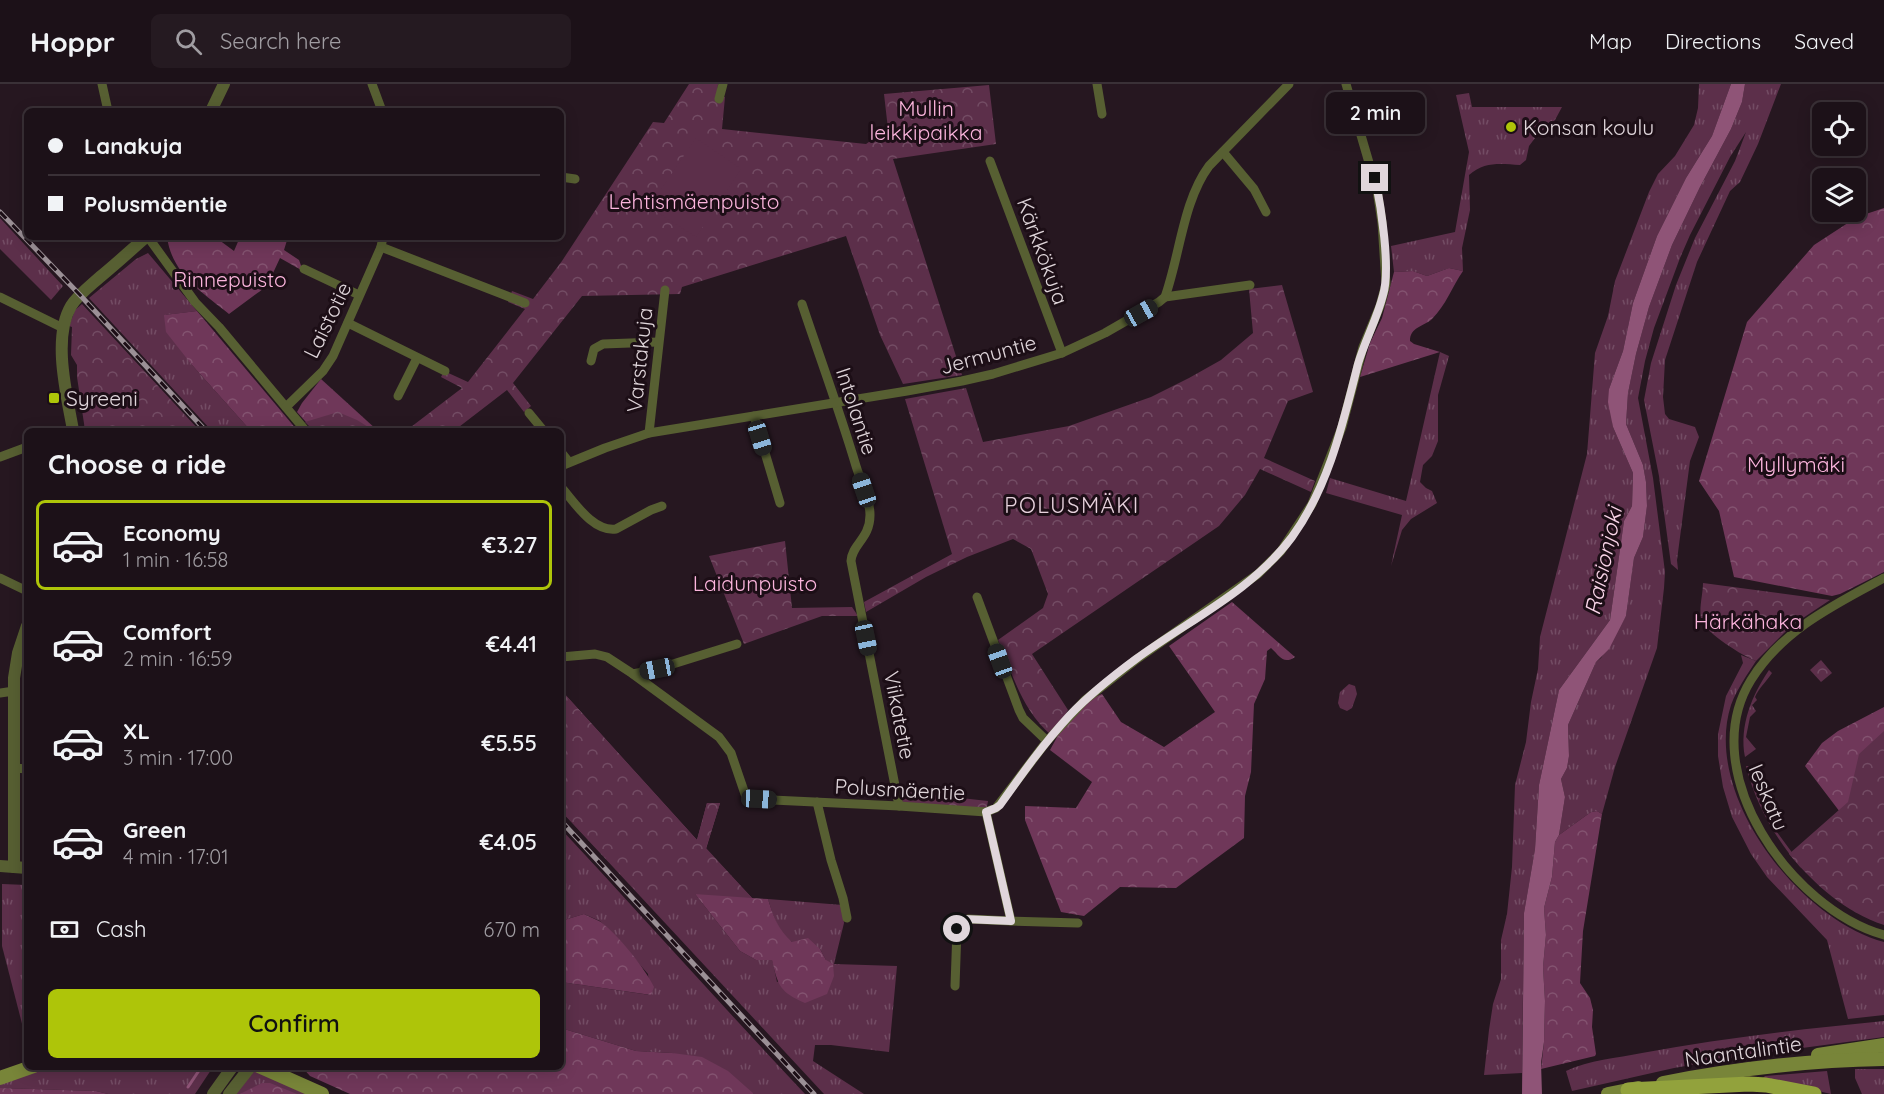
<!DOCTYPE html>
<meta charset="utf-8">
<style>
:root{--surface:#1c1118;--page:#251a21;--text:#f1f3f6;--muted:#a09da2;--line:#3a3137;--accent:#aec509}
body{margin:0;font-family:Quicksand,sans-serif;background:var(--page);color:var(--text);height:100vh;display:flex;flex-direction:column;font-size:22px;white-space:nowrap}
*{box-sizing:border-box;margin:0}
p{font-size:20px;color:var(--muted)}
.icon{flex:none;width:33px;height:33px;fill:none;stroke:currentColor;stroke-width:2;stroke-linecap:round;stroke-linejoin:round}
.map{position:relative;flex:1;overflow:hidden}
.sheet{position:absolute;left:24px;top:344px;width:540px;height:642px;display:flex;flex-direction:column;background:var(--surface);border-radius:9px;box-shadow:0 3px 15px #0003,0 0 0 2px var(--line)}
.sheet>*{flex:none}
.banner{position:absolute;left:24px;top:24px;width:540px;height:132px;border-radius:9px;box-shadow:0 3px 15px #0003,0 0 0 2px var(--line);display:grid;align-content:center;height:132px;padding:0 24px;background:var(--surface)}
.tools{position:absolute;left:1812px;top:18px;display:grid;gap:12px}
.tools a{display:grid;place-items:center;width:54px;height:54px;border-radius:9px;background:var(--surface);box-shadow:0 3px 15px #0003,0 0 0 2px var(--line);font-size:30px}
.end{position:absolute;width:27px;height:27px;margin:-14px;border:8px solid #e0d6db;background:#111;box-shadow:0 0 0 3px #111}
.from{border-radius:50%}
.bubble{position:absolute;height:42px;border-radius:9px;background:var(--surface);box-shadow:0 3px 15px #0003,0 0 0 2px var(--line);font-size:20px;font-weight:600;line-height:42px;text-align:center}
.car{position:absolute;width:18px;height:36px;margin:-18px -9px;border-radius:8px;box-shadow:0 0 4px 2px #0007;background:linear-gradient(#222 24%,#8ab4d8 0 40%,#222 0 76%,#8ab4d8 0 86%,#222 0)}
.banner b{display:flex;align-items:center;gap:21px;height:57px;font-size:22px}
.banner b+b{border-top:2px solid var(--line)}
.banner i{width:15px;height:15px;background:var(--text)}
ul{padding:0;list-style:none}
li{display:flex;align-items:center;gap:18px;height:90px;margin:0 12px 9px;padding:0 12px;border:3px solid transparent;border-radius:9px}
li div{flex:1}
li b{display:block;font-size:22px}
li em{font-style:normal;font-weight:600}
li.active{border-color:var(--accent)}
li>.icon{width:54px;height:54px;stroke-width:1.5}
h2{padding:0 24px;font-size:27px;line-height:72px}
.pay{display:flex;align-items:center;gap:15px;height:66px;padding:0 24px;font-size:22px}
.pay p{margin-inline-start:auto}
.primary-button{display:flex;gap:12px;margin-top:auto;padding:12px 24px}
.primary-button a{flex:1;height:69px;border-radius:9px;background:var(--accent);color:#111;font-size:24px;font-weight:600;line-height:69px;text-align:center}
header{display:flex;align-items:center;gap:36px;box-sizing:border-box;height:84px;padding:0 30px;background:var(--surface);border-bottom:2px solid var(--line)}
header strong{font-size:28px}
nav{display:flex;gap:33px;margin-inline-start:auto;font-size:21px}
.search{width:420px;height:54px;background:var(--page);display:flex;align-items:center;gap:15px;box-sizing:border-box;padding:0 21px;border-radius:9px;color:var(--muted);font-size:22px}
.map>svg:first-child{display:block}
</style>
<header>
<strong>Hoppr</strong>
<div class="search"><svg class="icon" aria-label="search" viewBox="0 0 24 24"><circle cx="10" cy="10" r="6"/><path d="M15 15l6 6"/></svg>Search here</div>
<nav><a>Map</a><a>Directions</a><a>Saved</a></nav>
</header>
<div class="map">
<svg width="1884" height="1010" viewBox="0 0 1884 1010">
<defs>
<pattern id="grass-tufts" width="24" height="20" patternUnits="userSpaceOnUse" patternTransform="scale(1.5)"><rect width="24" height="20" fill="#5c2f4a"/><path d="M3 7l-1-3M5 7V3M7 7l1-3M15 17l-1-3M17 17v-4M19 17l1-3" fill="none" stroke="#734c64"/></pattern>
<pattern id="forest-crowns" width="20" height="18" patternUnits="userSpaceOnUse" patternTransform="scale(1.5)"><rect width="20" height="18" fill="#6f3759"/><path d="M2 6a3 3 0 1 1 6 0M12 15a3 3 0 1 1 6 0" fill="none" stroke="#835370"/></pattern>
<pattern id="park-crowns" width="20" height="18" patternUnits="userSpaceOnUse" patternTransform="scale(1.5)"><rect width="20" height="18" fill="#5c2f4a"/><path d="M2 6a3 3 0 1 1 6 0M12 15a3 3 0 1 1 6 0" fill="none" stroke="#734c64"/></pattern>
</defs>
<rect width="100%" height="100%" fill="#261720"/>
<g fill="url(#grass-tufts)">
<path d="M1699 0H1731L1712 52 1686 94 1657 152 1633 219 1623 267 1609 305 1613 343 1633 389 1632 422 1624 437 1610 536 1559 606 1539 701 1535 765 1524 829 1522 989 1484 991 1489 946 1493 920 1501 895V856L1507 830 1512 783 1515 701 1526 658 1531 618 1538 585 1540 553 1587 370 1595 269 1608 232 1615 197 1649 108 1658 90 1675 72 1694 41 1698 24Z"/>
<path d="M1745 0H1781L1758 60 1740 98 1730 107 1697 178 1665 276 1663 313 1665 330 1669 335 1695 343 1699 353 1690 377 1677 476 1678 486 1671 480 1659 392 1644 316 1651 279 1676 201 1695 154 1735 77 1746 48 1730 73 1690 151 1680 174 1654 244 1645 277 1638 314 1653 394 1665 488 1664 504 1657 564 1615 683 1602 730 1597 727 1591 728 1559 751 1565 713 1561 695 1567 684 1569 672 1568 641 1596 578 1601 574 1626 532 1634 474 1643 453 1647 422 1646 398 1643 381 1626 340 1628 309 1636 270 1649 223 1672 161 1700 103 1731 45 1742 18Z"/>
<path d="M1469 9 1472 23H1562L1555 36 1538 50 1529 62 1526 76 1520 81C1501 80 1485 77 1469 91L1470 126 1462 164 1463 187 1449 184 1427 192 1413 187 1394 188 1391 162 1455 148 1469 68 1456 11Z"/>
<path d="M0 134 63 202 51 216 0 165Z"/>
<path d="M148 169 197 227 165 231 192 281 250 346H211L89 214 136 175Z"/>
<path d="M1440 268 1449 272 1438 311V357L1432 372 1423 381 1420 398 1426 404 1432 407 1437 419 1411 435 1402 446 1391 482 1402 431 1326 409 1330 394 1406 417Z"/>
<path d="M1741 571 1756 577C1747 591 1737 605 1731 621 1702 711 1799 835 1884 858V931L1848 935 1827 856 1767 793 1751 770 1732 733 1723 703 1718 672V650L1726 612 1743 579Z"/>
<path d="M1769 586 1772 589C1766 598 1759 604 1755 613L1757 616 1752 621 1756 627 1750 633 1746 653 1756 665 1745 673C1739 642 1752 611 1769 586Z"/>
<path d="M1349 600 1355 602 1357 610 1352 624 1347 627 1340 624 1338 619 1340 608Z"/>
<path d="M561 676 695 810 740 867 756 876 772 875 777 898 826 876 820 865C811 863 799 862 792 858 777 848 773 830 768 815L842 821 844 839 834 880 897 882 889 968 831 961H815L813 977 864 1010H824L561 727Z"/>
<path d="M1746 682H1748L1756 692 1751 697 1768 717V719L1762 724 1768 736 1799 778 1801 784C1775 754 1756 721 1746 682Z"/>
<path d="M561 745C643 833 723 923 805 1010H754L672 969 636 967 561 944V898L650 911 648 890 617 854 600 837 584 830 561 837Z"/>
<path d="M2 800 27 801V959L2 862Z"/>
<path d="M1884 937V953L1749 971 1674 984 1572 1007 1566 987C1589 976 1617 974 1642 969 1722 954 1803 945 1884 937Z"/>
<path d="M51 983H213L195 1010H108L96 1007 0 1004V1000Z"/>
<path d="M1855 985H1884V1010H1862L1855 994Z"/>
<path d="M1827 987 1831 1010 1763 994 1765 992Z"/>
<path d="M254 988H259L306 1010H234L251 989Z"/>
</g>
<g fill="url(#forest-crowns)">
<path d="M1884 124V488L1840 510 1832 512 1734 493 1719 427 1699 397 1747 238 1814 161 1857 133Z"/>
<path d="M167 153H215L234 167 240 153H288L284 166 299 176 303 187 280 174 267 202 229 230C202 208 172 190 167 153Z"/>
<path d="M1449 184 1463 187C1452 203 1446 221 1432 235 1423 243 1410 243 1410 257L1414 260 1440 268 1360 293 1370 259 1382 234 1394 188 1413 187 1427 192Z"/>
<path d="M197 227 297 346H250L192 281 166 248 164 231Z"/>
<path d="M321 295 377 346H313L297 328 302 319Z"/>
<path d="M1232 518 1295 573C1283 581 1280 572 1271 564L1267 567 1265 595 1254 620 1251 688 1245 712 1244 754 1176 804 1120 803 1084 832 1061 828 1025 736V722L1076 724 1092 698 1050 666C1065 640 1071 621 1102 610L1121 638 1164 663 1215 628 1169 562Z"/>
<path d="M561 606 697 756 707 719H720L706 765 752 814 768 815C774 834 778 845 792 858L808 854 820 865 826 876 833 880 834 892 827 910 805 919C780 908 778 902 772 876H756L740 867 695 810 665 789Z"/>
<path d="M1884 623V820L1843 732 1805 682 1822 659 1838 647Z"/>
<path d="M1597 727 1602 730 1583 847 1580 899 1590 914 1593 926 1592 943 1596 970 1595 972 1541 985 1544 958 1545 917 1543 883 1546 851 1544 824 1552 793 1555 758 1559 751 1591 728Z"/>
<path d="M584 830C589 833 596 835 601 838 618 851 645 884 654 903L651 911 561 898V837Z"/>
<path d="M561 944 636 967 672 969 702 973 728 987 754 1010H350L310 992 302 983 561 982Z"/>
<path d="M262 999H270L297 1010H240Z"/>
<path d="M0 1004 96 1007 108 1010H0Z"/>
</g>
<g fill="url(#park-crowns)">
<path d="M689 0H718L717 12 725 13 722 45 866 60 888 45 884 10 989 1 996 60 893 75 962 291 903 300 880 251 846 152 682 203 680 210 582 212 513 299 531 322 524 328 507 306 455 346H407L462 304 441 293 444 287 468 298 525 225 508 218 512 207 533 215 562 177 653 38 664 39Z"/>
<path d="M1282 201 1313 308 1288 317 1264 374 1315 397 1311 408 1260 385 1245 411 1219 442 1032 570 1068 626 1052 652C1021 625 1014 593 998 556L1043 524 1048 510 1031 465 1013 455 967 473 926 493 866 528 864 518 952 470 905 315 966 304 983 358 1069 342 1151 313 1189 294 1221 276 1253 249 1249 205Z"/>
<path d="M82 220 199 346H85L77 293V281L71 271 72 243 69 242 75 226Z"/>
<path d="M338 328 357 336 373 346H313L305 338Z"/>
<path d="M785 457 792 524 852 523 858 532H822L744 560 709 472Z"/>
<path d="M1703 499 1830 516 1791 542 1756 577C1743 572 1707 550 1702 537 1698 527 1703 511 1703 499Z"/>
<path d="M1821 576 1832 589 1821 598 1810 586Z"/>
<path d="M561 606 697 756 707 719H720L706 764 752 814 636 806 561 727Z"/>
<path d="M1884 647V841C1845 828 1815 801 1789 770L1848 718 1859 670Z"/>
<path d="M897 707 988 717 986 728 899 722Z"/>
</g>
<path fill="#5c2f4a" d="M696 54 741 85 696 153 649 123Z"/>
<path fill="#8f5477" d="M1731 0H1745L1742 18 1731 45 1700 103 1672 161 1649 223 1636 270 1628 309 1626 340 1643 381 1646 398 1647 422 1643 453 1634 474 1626 532 1609 565 1596 578 1568 641 1569 672 1567 684 1561 695 1565 713 1559 751 1555 758 1552 793 1544 824 1546 851 1543 883 1545 917 1544 958 1541 979 1542 1010H1522L1524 829 1535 765 1539 701 1559 606 1610 536 1624 437 1632 422 1633 389 1613 343 1608 318 1609 305 1623 267 1633 219 1657 152 1686 94 1712 52Z"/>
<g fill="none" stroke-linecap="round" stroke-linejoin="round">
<path stroke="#8f5477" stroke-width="3" d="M188 1003 202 982"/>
<g stroke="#575f32" stroke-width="9">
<path d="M102 0 108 27"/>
<path d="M372 0 382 27"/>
<path d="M1097 0 1102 30"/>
<path d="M719 15 723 0"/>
<path d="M1223 68 1254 105 1266 128"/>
<path d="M990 77 1062 269"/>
<path d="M561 93 575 95"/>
<path d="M148 153 195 218 219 243 305 346"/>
<path d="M381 163 525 219"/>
<path d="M304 185 359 211"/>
<path d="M0 213 63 244"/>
<path d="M1165 213 1250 201"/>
<path d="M802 220C820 274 840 328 856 382 861 398 870 415 870 431 870 455 852 460 851 477L899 722"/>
<path d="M348 239 445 287"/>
<path d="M591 277 594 265 603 260 658 258"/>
<path d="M398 312 417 274"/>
<path d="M286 323 323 287 333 272 381 163 383 153"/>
<path d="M529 329 543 346"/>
<path d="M754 332 780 419"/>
<path d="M649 349 665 206"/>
<path d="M561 368 569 378"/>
<path d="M0 373 27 363"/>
<path d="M561 382 605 364 649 349 907 307 962 297 993 290 1062 269 1105 249 1159 218 1165 213C1180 171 1183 117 1209 82L1289 0"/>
<path d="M561 403C575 419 593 448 616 445L651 426 662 422"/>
<path d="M0 494 27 507"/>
<path d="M1884 494C1834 521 1782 546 1751 596 1694 688 1791 825 1884 851"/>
<path d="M977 513 1019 626 1023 634 1047 657"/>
<path d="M561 573 595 570 607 573 633 590 719 653 731 669 745 710 753 715 899 722 986 728 996 724 1047 657 1085 616 1137 575 1258 490 1281 467 1312 420 1342 343 1363 263 1380 222 1386 200 1382 139 1377 106 1346 0"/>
<path d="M633 590 657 585 737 560"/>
<path d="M0 609 14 607"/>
<path d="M14 684 27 685"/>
<path d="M817 718 831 776 843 814 847 834"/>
<path d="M986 728 1011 837 1078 839"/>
<path d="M955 902 957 845 960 837 968 835 1011 837"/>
</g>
<g stroke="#575f32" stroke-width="12">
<path d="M211 27 224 0"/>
<path d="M73 346C67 312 52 254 71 222 78 211 90 202 100 193 116 180 131 166 146 153"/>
<path d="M0 782 27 784"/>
<path d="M14 783V594L18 569 27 542"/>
<path d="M213 1010 233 982"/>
<path d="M229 1010 251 982"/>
</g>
<g stroke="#788539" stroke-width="14">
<path d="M1818 971 1884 961"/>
<path d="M259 982 322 1010"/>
<path d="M0 994 34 982"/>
<path d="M1663 999C1736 985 1810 976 1884 975"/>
<path d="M1608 1010 1638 1004"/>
</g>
<path stroke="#92a23c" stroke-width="15" d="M1628 1006 1749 1000 1766 1001 1814 1010"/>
<g stroke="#9b9096" stroke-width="5">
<g id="rail">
<path d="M0 128 80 211 205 346"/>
<path d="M561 737 814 1010"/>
</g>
</g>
<use href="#rail" stroke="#1c0e16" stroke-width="3" stroke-dasharray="9" stroke-linecap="butt"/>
</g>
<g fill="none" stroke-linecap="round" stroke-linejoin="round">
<path stroke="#e0d6db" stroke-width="8" d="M957 845 960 837 964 835 1011 837 986 728 996 724 1000 721C1022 690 1044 659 1070 631 1090 610 1113 592 1136 575 1189 536 1252 507 1292 453 1329 402 1343 339 1358 280 1365 256 1377 235 1383 211 1391 185 1381 122 1375 94"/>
</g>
<g fill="#aec509" stroke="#1c0e16" stroke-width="2">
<circle cx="1511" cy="43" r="6"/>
<rect x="48" y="308" width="12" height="12" rx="3"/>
</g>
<g text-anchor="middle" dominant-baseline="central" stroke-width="6" stroke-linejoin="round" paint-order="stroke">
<g font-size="21" fill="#fcb5dd" stroke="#1c0e16">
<text x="926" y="24">Mullin<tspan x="926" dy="24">leikkipaikka</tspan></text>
<text x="694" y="117">Lehtismäenpuisto</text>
<text x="230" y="195">Rinnepuisto</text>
<text x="1796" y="380">Myllymäki</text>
<text x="755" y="499">Laidunpuisto</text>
<text x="1748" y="537">Härkähaka</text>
</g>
<g font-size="21" fill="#e0d6db" stroke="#1c0e16" text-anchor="start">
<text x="1523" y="43">Konsan koulu</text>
<text x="66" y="314">Syreeni</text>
</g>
<g font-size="21" fill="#e0d6db" stroke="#1c0e16">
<text transform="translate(1043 167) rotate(70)">Kärkkökuja</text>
<text transform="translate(327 236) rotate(-64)">Laistotie</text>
<text transform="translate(988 270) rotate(-15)">Jermuntie</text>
<text transform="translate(639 276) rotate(-84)">Varstakuja</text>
<text transform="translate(857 327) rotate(72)">Intolantie</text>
<text transform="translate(900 631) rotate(79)">Viikatetie</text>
<text transform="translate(900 705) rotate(3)">Polusmäentie</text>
<text transform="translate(1769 713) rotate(67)">Ieskatu</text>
<text transform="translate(1743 967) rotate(-8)">Naantalintie</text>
</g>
<g font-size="22" letter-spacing="1.5" fill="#e7d2dd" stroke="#1c0e16">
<text x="1072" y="421">POLUSMÄKI</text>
</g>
<g font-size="22" font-style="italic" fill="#fbd6ea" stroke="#1c0e16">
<text transform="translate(1603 477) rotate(-78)">Raisionjoki</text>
</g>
</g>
</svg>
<div class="tools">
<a><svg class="icon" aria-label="locate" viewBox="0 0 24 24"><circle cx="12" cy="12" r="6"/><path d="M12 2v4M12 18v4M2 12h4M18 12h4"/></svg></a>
<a><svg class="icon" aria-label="layers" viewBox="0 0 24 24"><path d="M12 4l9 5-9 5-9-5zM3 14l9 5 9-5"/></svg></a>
</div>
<i class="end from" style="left:957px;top:845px"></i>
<i class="end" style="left:1375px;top:94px"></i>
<div class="bubble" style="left:1326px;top:8px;width:99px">2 min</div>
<i class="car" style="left:1141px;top:229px;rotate:61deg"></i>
<i class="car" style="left:760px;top:354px;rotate:163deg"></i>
<i class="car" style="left:864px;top:406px;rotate:341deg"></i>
<i class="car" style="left:866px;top:554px;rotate:168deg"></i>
<i class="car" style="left:1000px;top:577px;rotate:340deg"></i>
<i class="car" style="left:657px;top:585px;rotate:259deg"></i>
<i class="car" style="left:759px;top:715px;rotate:93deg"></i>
<div class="banner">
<b><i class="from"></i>Lanakuja</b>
<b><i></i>Polusmäentie</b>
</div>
<section class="sheet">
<h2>Choose a ride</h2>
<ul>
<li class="active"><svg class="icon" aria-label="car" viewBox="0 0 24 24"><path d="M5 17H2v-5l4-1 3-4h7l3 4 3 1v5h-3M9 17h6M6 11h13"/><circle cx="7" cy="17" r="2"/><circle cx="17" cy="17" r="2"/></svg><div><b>Economy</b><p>1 min · 16:58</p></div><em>€3.27</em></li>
<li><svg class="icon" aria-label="car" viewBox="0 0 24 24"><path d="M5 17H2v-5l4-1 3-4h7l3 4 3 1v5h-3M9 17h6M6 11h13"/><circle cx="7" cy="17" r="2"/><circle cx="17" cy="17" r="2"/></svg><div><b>Comfort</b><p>2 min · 16:59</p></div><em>€4.41</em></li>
<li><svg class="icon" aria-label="car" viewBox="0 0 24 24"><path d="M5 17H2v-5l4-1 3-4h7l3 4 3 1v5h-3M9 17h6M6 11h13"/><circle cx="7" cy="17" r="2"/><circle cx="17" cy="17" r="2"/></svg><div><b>XL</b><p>3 min · 17:00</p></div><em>€5.55</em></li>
<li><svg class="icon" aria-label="car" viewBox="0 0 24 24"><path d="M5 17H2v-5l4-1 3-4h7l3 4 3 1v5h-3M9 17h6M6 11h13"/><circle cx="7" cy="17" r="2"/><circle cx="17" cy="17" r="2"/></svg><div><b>Green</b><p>4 min · 17:01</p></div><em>€4.05</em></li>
</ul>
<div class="pay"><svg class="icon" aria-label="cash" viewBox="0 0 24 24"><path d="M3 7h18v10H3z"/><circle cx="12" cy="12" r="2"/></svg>Cash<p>670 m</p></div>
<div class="primary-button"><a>Confirm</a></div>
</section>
</div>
